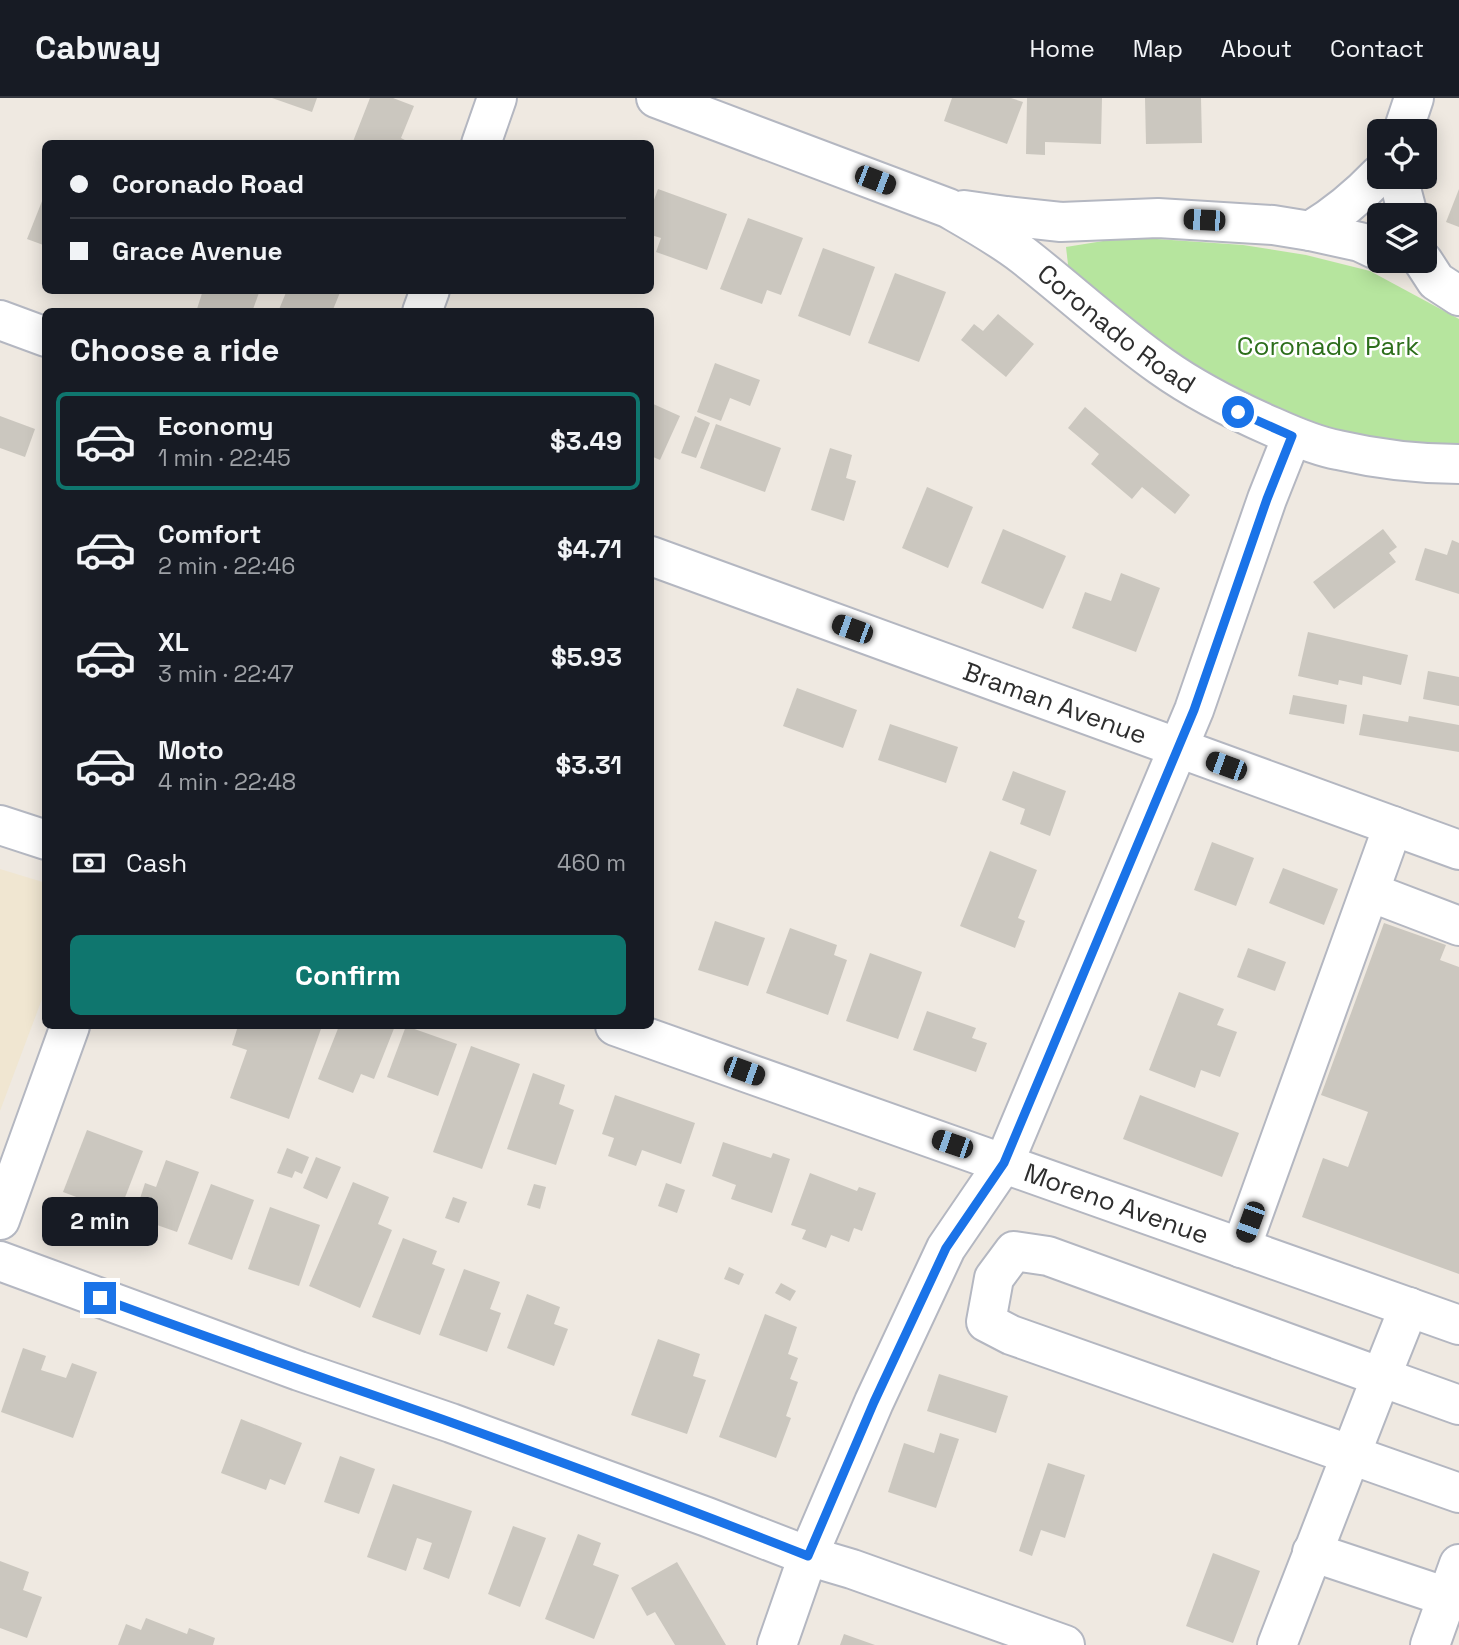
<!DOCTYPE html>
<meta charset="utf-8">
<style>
:root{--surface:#171b24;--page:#20242c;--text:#f1f3f6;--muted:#9ea1a6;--line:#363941;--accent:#0f766e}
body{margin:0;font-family:"Space Grotesk",sans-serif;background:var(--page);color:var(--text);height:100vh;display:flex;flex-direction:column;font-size:26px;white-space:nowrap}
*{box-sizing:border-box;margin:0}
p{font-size:23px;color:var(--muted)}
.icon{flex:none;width:38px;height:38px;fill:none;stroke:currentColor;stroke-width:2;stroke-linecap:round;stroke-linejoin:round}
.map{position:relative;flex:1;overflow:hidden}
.details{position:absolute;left:42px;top:210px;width:612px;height:721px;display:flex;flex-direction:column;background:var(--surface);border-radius:10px;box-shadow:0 4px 18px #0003}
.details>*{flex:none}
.hud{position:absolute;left:42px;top:42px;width:612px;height:154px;border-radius:10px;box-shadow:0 4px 18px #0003;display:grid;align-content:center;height:154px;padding:0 28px;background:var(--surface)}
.fabs{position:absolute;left:1367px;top:21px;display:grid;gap:14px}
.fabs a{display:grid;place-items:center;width:70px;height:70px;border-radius:10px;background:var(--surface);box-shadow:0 4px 18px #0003;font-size:35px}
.end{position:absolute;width:32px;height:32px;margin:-16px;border:9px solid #1a73e8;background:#fff;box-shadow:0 0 0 4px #fff}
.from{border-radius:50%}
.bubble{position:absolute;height:49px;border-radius:10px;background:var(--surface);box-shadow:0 4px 18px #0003;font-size:23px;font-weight:700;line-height:49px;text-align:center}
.car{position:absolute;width:21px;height:42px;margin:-21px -10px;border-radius:9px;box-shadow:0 0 5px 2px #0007;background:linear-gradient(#222 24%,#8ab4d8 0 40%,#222 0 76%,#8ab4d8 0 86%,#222 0)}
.hud b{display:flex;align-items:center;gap:24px;height:66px;font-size:26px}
.hud b+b{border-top:2px solid var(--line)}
.hud i{width:18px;height:18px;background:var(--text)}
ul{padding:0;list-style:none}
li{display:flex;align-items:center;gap:21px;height:98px;margin:0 14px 10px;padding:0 14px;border:4px solid transparent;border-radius:10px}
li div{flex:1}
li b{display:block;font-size:26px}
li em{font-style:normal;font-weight:700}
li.on{border-color:var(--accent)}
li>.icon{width:63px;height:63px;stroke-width:1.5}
h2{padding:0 28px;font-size:32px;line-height:84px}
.pay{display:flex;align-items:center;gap:18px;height:77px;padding:0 28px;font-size:26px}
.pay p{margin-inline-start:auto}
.cta{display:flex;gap:14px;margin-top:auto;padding:14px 28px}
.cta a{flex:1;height:80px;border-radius:10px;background:var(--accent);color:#fff;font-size:28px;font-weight:700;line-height:80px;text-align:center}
header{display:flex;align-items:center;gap:42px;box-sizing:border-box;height:98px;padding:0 35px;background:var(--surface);border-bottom:2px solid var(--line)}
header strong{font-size:33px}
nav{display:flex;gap:38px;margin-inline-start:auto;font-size:24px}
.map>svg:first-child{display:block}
</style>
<header>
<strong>Cabway</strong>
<nav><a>Home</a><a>Map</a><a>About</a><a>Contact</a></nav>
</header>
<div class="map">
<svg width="1459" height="1547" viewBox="0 0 1459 1547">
<rect width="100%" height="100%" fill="#efe9e1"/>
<path fill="#f0e6d1" d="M0 771 46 785 45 893 0 1013Z"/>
<path fill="#b6e59e" d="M1128 139 1243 147 1306 157 1370 173 1459 221V349L1362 341 1301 327 1166 254 1069 175 1066 149Z"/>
<g fill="#cbc7bf">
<path d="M272 0H317L312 14Z"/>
<path d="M370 0H393L414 8 401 40 407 43 406 46H352Z"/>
<path d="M952 0H1011L1023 4 1007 46 944 23Z"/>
<path d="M1027 0H1102L1101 46 1045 44V57L1026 56Z"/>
<path d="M1145 0H1201L1202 45 1146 46Z"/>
<path d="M658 91 727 116 707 172 656 154 661 140 651 137V110Z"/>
<path d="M1459 91V129L1446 124Z"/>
<path d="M46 93V148L27 141Z"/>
<path d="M748 120 803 140 781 197 767 192 762 206 720 191Z"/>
<path d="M823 150 875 169 850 238 798 218Z"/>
<path d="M895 175 946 194 919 264 868 245Z"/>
<path d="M203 192H260L252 214H204L197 211Z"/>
<path d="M287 192H341L332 214H278Z"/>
<path d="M998 216 1034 246 1006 279 961 242 974 226 983 233Z"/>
<path d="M715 265 760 282 750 308 730 300 721 323 697 314Z"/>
<path d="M651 305 680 318 660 362 651 358Z"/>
<path d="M1085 309 1190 397 1175 416 1142 389 1132 401 1091 366 1099 356 1068 330Z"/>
<path d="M0 318 35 331 25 359 0 350Z"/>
<path d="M695 318 710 325 696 360 681 355Z"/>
<path d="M716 326 781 350 765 394 700 370Z"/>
<path d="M830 350 852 357 846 380 856 383 844 423 811 412Z"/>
<path d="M927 389 973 409 948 470 902 450Z"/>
<path d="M1003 431 1066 458 1043 511 981 485Z"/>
<path d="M1383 431 1397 449 1389 455 1396 464 1334 511 1313 484Z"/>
<path d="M1452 442 1459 445V496L1415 482 1425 450 1447 457Z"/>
<path d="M1121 475 1160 490 1136 554 1072 530 1085 494 1111 503Z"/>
<path d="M1308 534 1408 557 1401 587 1363 578 1362 587 1339 582 1338 587 1298 578Z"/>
<path d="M1428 573 1459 579V608L1423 601Z"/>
<path d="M797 590 857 612 843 650 783 628Z"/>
<path d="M1293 597 1347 607 1344 626 1289 616Z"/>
<path d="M1363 616 1408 624 1409 618 1459 627V654L1359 637Z"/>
<path d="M890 626 958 649 946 685 878 662Z"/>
<path d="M1013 673 1066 693 1050 738 1020 726 1025 711 1002 702Z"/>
<path d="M1212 744 1254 760 1236 808 1194 792Z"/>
<path d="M990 753 1037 772 1018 820 1025 823 1015 850 960 828Z"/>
<path d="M1283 770 1338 791 1324 827 1269 805Z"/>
<path d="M715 823 765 840 748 888 698 872Z"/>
<path d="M1384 825 1446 847 1440 862 1459 869V1176L1302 1119 1323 1060 1348 1069 1368 1014 1321 997Z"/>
<path d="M790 830 837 847 834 857 847 862 828 917 766 895Z"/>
<path d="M1248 850 1286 864 1275 893 1237 879Z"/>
<path d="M870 855 922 874 898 941 846 923Z"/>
<path d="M1179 894 1224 911 1217 927 1237 934 1220 979 1201 972 1195 990 1149 972Z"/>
<path d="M927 913 976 930 972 940 987 945 976 974 913 952Z"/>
<path d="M238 928H322L289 1021 230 1000 247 952 232 947Z"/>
<path d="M339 928H395L374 981 361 976 353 995 318 981Z"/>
<path d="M406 928 457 946 438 998 387 979Z"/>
<path d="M471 948 520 966 482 1071 433 1054Z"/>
<path d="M533 975 565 987 559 1006 574 1012 556 1067 507 1051Z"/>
<path d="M615 997 695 1025 681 1066 642 1052 636 1068 608 1058 614 1040 602 1036Z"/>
<path d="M1140 997 1239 1035 1222 1079 1123 1041Z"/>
<path d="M87 1032 143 1053 119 1115 63 1094Z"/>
<path d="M723 1044 771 1060 773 1055 790 1061 772 1115 731 1101 736 1087 712 1078Z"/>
<path d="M287 1050 309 1059 302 1076 295 1073 292 1080 277 1075Z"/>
<path d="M316 1059 341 1069 327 1101 303 1090Z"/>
<path d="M166 1062 199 1074 177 1134 134 1119 145 1085 156 1089Z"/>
<path d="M810 1075 857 1093 859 1089 876 1095 862 1133 854 1130 849 1144 831 1137 826 1150 802 1141 806 1132 791 1127Z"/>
<path d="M353 1084 389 1099 378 1126 392 1132 360 1210 309 1188Z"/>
<path d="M666 1085 685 1092 677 1115 658 1108Z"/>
<path d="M211 1086 254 1102 232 1162 188 1146Z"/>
<path d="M534 1086 546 1089 540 1111 527 1107Z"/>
<path d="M453 1099 467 1104 459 1125 445 1120Z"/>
<path d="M270 1109 320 1127 299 1188 248 1171Z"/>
<path d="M403 1140 437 1153 432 1166 445 1171 420 1237 372 1219Z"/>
<path d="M729 1169 744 1176 739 1187 724 1181Z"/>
<path d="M464 1171 500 1184 490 1211 501 1215 487 1254 439 1237Z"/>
<path d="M781 1185 796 1193 790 1203 775 1195Z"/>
<path d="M527 1196 560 1209 554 1226 568 1231 554 1268 507 1250Z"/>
<path d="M765 1216 797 1229 788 1256 798 1260 790 1281 798 1284 786 1318 791 1320 776 1360 719 1339Z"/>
<path d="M658 1241 700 1256 693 1278 706 1282 687 1336 631 1317Z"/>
<path d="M23 1250 46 1258 41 1272 66 1280 72 1265 97 1274 73 1340 1 1314Z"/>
<path d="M939 1276 1008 1298 996 1335 927 1313Z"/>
<path d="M241 1321 302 1345 285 1387 270 1381 266 1392 221 1375Z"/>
<path d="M940 1335 959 1341 936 1410 888 1394 904 1345 934 1355Z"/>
<path d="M340 1358 375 1371 359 1416 324 1404Z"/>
<path d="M1048 1365 1085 1377 1065 1440 1041 1432 1032 1458 1019 1453Z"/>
<path d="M393 1386 472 1413 449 1481 423 1471 432 1445 417 1440 406 1473 367 1459Z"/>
<path d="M513 1428 546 1440 520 1509 488 1496Z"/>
<path d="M578 1436 601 1445 593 1467 619 1477 594 1541 545 1521Z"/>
<path d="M1213 1455 1260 1473 1233 1545 1186 1528Z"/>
<path d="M0 1463 29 1474 23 1492 42 1499 27 1540 0 1530Z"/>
<path d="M677 1464 726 1547H675L655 1514 647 1518 631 1490Z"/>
<path d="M146 1520 187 1536 189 1530 215 1540 213 1547H118L126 1526 141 1532Z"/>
<path d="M844 1536 875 1547H840Z"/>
</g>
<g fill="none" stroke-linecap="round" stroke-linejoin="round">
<g stroke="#b4b7c1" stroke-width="42">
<g id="minor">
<path id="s1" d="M656 0 948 110C974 125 1001 140 1024 158 1070 194 1113 234 1161 268 1196 293 1234 312 1273 329 1293 338 1316 348 1338 352 1377 361 1419 366 1459 366"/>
<path d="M1403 33 1414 0"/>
<path d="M481 46 497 0"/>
<path d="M1398 79 1408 117"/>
<path d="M964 112 1006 118 1061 124 1158 120 1273 127 1310 133C1336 117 1358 99 1379 77"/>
<path d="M1310 133 1360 144 1379 153"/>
<path d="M1423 163 1436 183 1459 198"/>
<path d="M422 214 430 192"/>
<path d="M0 222 46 239"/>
<path id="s2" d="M651 458 1459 752"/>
<path d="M0 727 46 742"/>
<path d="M1370 794 1459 828"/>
<path id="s3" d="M615 928 1459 1227"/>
<path d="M0 1122 70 928"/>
<path d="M1241 1150 1393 728"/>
<path d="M0 1163 299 1273 451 1325 707 1419 808 1458 852 1471 1065 1547"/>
<path d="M1409 1209 1381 1279 1048 1158 1014 1153 994 1180 986 1224 1011 1237 1459 1395"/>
<path d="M1312 1454 1447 1499"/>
<path d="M777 1547 808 1458 874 1304 946 1150 1004 1065 1194 612 1267 401 1292 338"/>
<path d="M1277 1547 1381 1279 1459 1307"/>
<path d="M1430 1547 1459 1466"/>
</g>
</g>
<use href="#minor" stroke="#fff" stroke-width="38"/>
</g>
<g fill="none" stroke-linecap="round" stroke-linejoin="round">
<path stroke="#1a73e8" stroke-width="9" d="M100 1200C216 1243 333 1283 450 1324 570 1367 689 1411 808 1458L874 1304 946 1150 1004 1065 1194 612 1267 401 1292 338 1238 314"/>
</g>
<g text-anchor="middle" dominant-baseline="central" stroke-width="5" stroke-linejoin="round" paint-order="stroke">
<g font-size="26" fill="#2e2e2e" stroke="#fff">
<text stroke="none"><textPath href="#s1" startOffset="520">Coronado Road</textPath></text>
<text stroke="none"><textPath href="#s2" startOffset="430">Braman Avenue</textPath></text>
<text stroke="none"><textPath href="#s3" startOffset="532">Moreno Avenue</textPath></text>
</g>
<g font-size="26" fill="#2c6e1b" stroke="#fff">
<text x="1328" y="248">Coronado Park</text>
</g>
</g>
</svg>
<div class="fabs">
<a><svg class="icon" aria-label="locate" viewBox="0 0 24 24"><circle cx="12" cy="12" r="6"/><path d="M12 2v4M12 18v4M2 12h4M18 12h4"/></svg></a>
<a><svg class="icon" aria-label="layers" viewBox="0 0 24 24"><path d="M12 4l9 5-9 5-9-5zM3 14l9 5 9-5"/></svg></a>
</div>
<i class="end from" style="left:1238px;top:314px"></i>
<i class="end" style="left:100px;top:1200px"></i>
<div class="bubble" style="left:42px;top:1099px;width:116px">2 min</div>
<i class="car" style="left:875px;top:82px;rotate:111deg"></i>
<i class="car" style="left:1204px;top:122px;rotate:273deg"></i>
<i class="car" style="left:852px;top:531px;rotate:290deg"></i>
<i class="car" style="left:1226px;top:668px;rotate:290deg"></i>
<i class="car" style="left:744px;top:973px;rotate:110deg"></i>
<i class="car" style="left:952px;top:1046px;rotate:289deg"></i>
<i class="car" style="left:1250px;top:1124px;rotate:200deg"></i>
<div class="hud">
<b><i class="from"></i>Coronado Road</b>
<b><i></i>Grace Avenue</b>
</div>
<section class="details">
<h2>Choose a ride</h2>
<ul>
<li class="on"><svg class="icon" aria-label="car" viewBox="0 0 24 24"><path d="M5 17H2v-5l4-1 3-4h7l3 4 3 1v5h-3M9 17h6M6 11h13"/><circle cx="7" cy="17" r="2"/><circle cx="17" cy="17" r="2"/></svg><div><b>Economy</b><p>1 min · 22:45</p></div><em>$3.49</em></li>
<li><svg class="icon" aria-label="car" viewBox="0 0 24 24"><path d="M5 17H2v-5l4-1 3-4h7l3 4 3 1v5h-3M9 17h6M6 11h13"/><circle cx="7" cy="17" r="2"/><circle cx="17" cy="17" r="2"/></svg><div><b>Comfort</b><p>2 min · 22:46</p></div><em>$4.71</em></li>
<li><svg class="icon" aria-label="car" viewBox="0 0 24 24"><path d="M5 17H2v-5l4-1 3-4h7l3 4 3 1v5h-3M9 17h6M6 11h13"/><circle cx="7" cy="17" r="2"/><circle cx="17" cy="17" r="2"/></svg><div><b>XL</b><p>3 min · 22:47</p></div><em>$5.93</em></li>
<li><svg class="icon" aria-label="car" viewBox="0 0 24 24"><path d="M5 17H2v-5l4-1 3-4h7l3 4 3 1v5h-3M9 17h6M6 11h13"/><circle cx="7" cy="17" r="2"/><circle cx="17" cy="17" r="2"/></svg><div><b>Moto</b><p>4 min · 22:48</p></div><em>$3.31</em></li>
</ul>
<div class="pay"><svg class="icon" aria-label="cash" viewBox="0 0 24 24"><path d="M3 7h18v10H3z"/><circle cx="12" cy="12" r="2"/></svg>Cash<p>460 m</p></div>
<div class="cta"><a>Confirm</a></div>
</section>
</div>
